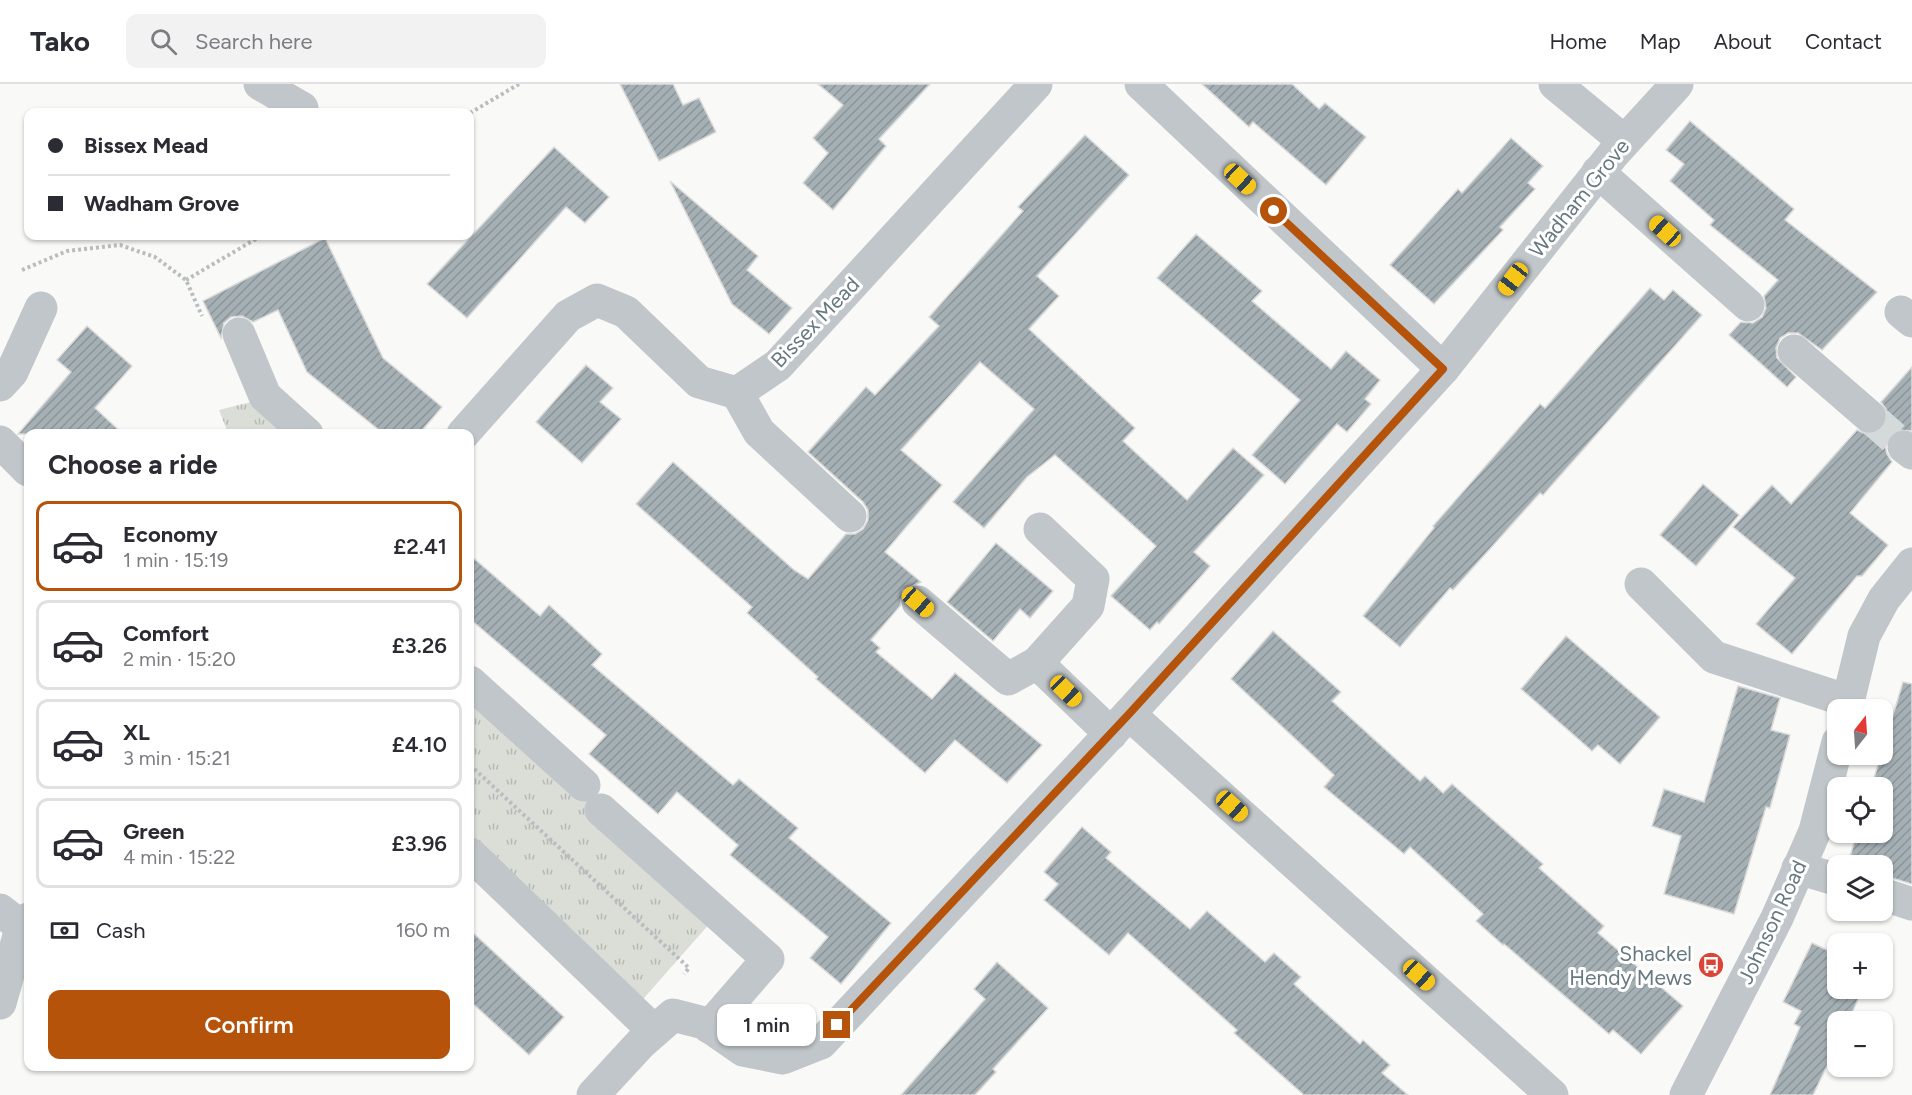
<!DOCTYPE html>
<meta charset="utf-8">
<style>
:root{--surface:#fff;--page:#f2f2f3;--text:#2b2b33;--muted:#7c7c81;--line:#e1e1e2;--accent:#b45309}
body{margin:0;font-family:Figtree,sans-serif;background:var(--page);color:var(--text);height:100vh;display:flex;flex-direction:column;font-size:22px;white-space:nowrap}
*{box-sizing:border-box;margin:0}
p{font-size:20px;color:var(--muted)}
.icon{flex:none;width:33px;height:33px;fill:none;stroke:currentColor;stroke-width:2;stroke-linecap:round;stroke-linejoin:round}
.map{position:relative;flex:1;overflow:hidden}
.panel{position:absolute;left:24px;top:345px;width:450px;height:642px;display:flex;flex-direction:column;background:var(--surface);border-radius:12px;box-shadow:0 2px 4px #0004}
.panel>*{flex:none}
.top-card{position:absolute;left:24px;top:24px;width:450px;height:132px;border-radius:12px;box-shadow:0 2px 4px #0004;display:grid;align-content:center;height:132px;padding:0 24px;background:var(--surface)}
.needle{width:39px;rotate:17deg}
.controls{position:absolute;left:1827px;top:615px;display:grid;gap:12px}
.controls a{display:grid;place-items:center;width:66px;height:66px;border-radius:12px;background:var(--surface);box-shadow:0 2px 4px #0004;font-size:30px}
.end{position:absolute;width:27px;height:27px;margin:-14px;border:8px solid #b45309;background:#fff;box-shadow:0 0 0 3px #fff}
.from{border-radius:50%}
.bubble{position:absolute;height:42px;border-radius:12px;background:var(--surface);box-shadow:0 2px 4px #0004;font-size:20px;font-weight:600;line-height:42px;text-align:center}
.car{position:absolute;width:18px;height:36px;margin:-18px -9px;border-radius:8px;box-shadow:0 0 4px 2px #0007;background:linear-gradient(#f5c518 24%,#345 0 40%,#f5c518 0 76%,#345 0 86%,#f5c518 0)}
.top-card b{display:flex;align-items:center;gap:21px;height:57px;font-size:22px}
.top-card b+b{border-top:2px solid var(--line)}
.top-card i{width:15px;height:15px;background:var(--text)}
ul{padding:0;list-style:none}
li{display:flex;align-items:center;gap:18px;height:90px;margin:0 12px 9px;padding:0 12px;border:3px solid var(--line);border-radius:12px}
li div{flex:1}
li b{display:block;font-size:22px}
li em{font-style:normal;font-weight:600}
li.active{border-color:var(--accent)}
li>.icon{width:54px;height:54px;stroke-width:1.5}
h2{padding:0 24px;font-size:27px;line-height:72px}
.pay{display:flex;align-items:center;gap:15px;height:66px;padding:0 24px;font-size:22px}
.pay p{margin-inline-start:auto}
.action{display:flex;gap:12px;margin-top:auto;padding:12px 24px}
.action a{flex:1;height:69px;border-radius:12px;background:var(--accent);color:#fff;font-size:24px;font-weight:600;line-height:69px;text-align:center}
header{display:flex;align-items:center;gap:36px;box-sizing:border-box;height:84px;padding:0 30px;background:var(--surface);border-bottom:2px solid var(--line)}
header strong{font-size:28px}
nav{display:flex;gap:33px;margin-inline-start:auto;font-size:21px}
.search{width:420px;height:54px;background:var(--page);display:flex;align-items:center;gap:15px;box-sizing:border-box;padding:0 21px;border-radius:12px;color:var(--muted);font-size:22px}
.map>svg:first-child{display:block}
</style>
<header>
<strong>Tako</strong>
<div class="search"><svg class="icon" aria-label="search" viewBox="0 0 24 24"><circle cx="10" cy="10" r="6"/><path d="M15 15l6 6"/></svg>Search here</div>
<nav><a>Home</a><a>Map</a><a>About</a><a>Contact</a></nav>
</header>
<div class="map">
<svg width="1912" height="1011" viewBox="0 0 1912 1011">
<defs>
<pattern id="grass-tufts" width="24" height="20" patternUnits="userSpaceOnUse" patternTransform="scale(1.5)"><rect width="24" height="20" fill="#daded7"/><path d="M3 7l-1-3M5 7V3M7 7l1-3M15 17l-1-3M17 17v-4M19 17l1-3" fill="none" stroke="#b5b9b4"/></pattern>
<pattern id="building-hatch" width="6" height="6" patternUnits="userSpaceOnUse" patternTransform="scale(1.5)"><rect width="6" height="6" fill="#a5b0b5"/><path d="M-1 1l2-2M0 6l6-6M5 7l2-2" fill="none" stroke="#8a9499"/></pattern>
</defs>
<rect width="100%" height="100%" fill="#f9f9f7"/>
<g fill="url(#grass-tufts)">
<path d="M255 317 290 349H228L219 326Z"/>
<path d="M470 609 718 830 637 922 470 761Z"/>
</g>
<g fill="url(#building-hatch)" stroke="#dbdbda" stroke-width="1.5">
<path d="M620 0H673L683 21 699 14 716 48 659 77Z"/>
<path d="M818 0H930L879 55 886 62 833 126 803 99 828 69 813 54 843 21Z"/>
<path d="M1202 0H1292L1319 25 1325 19 1366 53 1326 101 1253 38 1249 43Z"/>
<path d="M1690 37 1794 125 1785 136 1877 208 1822 266 1798 249H1788L1780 254 1776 264 1777 274 1796 293 1787 303 1729 251 1741 238 1753 239 1762 233 1766 224 1764 212 1778 196 1710 141 1714 136 1670 97 1684 80 1666 66Z"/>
<path d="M1085 51 1129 91 1037 192 1059 212 1029 245 1135 344 1123 357 1187 416 1233 364 1264 391 1194 468 1210 482 1159 540 1157 538 1150 546 1111 512 1156 462 1055 371 1027 393 984 444 953 418 1034 325 980 278 901 366 942 401 885 468 921 498 903 506 900 522 871 556 880 564 876 568 932 615 955 589 1042 661 1007 699 955 656 925 689 816 595 818 593 747 529 752 523 636 420 673 378 794 486 808 495 846 450H855L863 445 868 436V426L863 418 808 368 866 303 875 311 939 242 929 233 1023 127 1018 123Z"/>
<path d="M1511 54 1543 82 1528 99 1535 105 1500 143 1503 146 1434 220 1390 181 1458 105 1462 109Z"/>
<path d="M554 63 609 113 585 139 566 123 467 234 427 200Z"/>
<path d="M670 97 758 172 747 186 792 224 769 250 732 220Z"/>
<path d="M1196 150 1262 207 1252 217 1331 285 1346 267 1380 296 1365 315 1371 320 1347 348 1337 340 1285 400 1252 371 1300 316 1157 194Z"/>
<path d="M325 154 383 274 442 323 419 350H384L307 288 278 226 253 238 242 232 231 233 224 239 221 254 203 217Z"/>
<path d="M1650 204 1664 216 1673 206 1702 231 1543 411 1540 409 1453 506 1450 504 1400 563 1363 532 1434 444 1433 442 1540 320 1545 324Z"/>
<path d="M87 242 132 282 95 324 123 350H18L71 288 57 276Z"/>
<path d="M586 281 613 304 600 318 621 335 582 379 536 338Z"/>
<path d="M1912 283V347L1897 346 1889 352 1885 361 1887 370 1892 378 1850 429 1888 461 1862 492H1857L1792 570 1756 540 1795 494 1733 443 1772 401 1791 420 1857 346 1866 350 1876 349 1883 345 1887 335 1886 325 1881 318Z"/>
<path d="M1703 400 1739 431 1696 482 1660 451Z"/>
<path d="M996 459 1053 507 1030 534 1020 525 993 557 947 518Z"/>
<path d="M470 471 540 532 549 521 602 570 592 581 733 701 739 695 798 744 789 754 891 839 841 900 810 874 828 853 730 771 738 761 677 708 658 730 589 670 606 651 470 535Z"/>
<path d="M1273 547 1341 608 1332 617 1420 697 1425 692 1443 709 1452 700 1543 780 1539 784 1604 842 1598 849 1683 922 1641 970 1613 946 1609 950 1504 860 1503 861 1476 837 1483 830 1410 763 1404 770 1324 703 1334 691 1231 595Z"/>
<path d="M1566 552 1660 633 1620 680 1598 661 1592 667 1521 605Z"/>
<path d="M1903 598 1912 600V800L1882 791V782L1848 780 1857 748H1882V704H1871Z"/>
<path d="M1738 602 1780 614 1771 646 1790 651 1770 724 1766 723 1734 830 1664 810 1681 752 1652 742 1664 705 1704 718Z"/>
<path d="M1082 743 1111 768 1106 774 1190 845 1207 827 1265 878 1274 869 1301 893 1294 900 1360 960 1363 956 1390 981 1382 989 1408 1011H1304L1234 949 1237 946 1128 849 1109 871 1044 816 1058 800 1044 788Z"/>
<path d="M470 846 564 933 529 971 470 917Z"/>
<path d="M1812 859 1838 871V904H1863L1848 938H1838V959L1813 1011H1770L1800 943 1794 940 1801 927 1783 918Z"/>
<path d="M997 878 1048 924 993 985 996 988 975 1011H901L985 915 974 905Z"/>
</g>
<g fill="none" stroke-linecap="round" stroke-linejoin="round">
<path stroke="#d4d9da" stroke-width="33" stroke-dasharray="33 16" stroke-linecap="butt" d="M1869 332 1904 363"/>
<g stroke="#b9bdbf" stroke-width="4" stroke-dasharray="3 3" stroke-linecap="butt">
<path d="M470 29 519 0"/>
<path d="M22 186 67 167 120 161 155 173 186 196 202 232"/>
<path d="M186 196 261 152"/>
<path d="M470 681 689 884 684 890"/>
</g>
<g stroke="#c0c6c9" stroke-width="33">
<path d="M260 0 302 24"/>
<path d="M1141 0 1443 285"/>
<path d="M1555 0 1624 57"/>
<path d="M1598 88 1748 221"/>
<path d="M1901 228 1912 237"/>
<path d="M239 250 265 312 307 350"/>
<path d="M1794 267 1869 332"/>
<path d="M0 301 12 288 41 224"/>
<path d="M737 309 759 348 850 432"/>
<path d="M463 350 568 232 597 216 626 228 699 298 737 309 778 281 1036 0"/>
<path d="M0 358 28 386"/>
<path d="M1904 363 1912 369"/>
<path d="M1040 445 1093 495 1088 522 1037 579 1111 650"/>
<path d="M1641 500 1714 573 1848 617"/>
<path d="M918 518 1008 595 1037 579"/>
<path d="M470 598 584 701"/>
<path d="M1846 626 1864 552 1884 515 1912 480"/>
<path d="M1129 630 1552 1011"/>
<path d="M601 726 768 875 709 943"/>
<path d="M470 770 654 947"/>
<path d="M1798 784 1838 796"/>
<path d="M1882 810 1912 820"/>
<path d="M0 826 23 844"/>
<path d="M0 919 20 848 28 835"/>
<path d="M593 1011 641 959 673 931 704 939 743 966 783 974 821 959 1129 630 1443 285 1614 69 1677 0"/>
<path d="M1686 1011 1777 834 1815 747 1838 658"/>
</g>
</g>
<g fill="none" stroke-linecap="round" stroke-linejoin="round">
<path stroke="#b45309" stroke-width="8" d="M837 941 1129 630 1443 285 1274 127"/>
</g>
<defs>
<g id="bus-disc" transform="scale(1.35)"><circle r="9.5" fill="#da4537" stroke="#fff"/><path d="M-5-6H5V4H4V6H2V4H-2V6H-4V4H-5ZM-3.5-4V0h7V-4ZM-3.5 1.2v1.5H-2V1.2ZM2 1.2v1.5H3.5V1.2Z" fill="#fff"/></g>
</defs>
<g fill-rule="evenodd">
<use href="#bus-disc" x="1711" y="881"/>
</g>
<g text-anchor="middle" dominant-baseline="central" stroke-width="6" stroke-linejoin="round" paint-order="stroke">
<g font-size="21" fill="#667981" stroke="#fff">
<text transform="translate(1579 114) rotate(-51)">Wadham Grove</text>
<text transform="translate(815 238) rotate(-46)">Bissex Mead</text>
<text transform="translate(1772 838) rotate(-65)">Johnson Road</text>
</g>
<g font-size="21" fill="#667981" stroke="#fff" text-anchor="end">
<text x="1692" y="869">Shackel<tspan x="1692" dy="24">Hendy Mews</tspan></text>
</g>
</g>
</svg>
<div class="controls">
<a><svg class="needle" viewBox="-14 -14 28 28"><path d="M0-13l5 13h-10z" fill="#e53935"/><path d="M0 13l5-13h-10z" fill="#7c7c81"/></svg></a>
<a><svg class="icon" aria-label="locate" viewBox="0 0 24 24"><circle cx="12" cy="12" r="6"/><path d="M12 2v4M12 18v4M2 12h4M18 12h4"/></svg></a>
<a><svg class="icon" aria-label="layers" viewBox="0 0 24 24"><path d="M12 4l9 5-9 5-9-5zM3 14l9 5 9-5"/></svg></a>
<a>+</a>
<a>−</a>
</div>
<i class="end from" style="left:1274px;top:127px"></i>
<i class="end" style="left:837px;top:941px"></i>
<div class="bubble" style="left:717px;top:920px;width:99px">1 min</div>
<i class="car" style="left:1240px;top:95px;rotate:133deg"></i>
<i class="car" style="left:1665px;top:147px;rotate:312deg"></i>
<i class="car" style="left:1513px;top:195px;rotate:218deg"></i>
<i class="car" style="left:918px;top:518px;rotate:131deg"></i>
<i class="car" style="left:1066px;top:607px;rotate:134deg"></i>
<i class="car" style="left:1232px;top:722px;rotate:132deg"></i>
<i class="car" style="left:1419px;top:891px;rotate:132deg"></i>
<div class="top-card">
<b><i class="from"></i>Bissex Mead</b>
<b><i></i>Wadham Grove</b>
</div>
<section class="panel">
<h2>Choose a ride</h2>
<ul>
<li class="active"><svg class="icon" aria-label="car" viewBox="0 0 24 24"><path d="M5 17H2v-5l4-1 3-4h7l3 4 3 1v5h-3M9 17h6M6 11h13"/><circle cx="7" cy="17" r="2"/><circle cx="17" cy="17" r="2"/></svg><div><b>Economy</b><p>1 min · 15:19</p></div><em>£2.41</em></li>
<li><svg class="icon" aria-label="car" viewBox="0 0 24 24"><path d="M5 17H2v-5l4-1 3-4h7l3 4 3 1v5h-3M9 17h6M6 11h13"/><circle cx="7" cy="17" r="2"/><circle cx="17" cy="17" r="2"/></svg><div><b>Comfort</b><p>2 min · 15:20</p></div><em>£3.26</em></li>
<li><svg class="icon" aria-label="car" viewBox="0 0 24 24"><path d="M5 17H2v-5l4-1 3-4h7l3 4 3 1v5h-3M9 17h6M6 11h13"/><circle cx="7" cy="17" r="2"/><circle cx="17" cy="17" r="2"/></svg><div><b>XL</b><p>3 min · 15:21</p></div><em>£4.10</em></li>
<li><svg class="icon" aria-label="car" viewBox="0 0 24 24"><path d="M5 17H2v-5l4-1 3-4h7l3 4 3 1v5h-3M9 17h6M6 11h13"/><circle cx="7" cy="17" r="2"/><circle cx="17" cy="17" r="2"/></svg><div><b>Green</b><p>4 min · 15:22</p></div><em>£3.96</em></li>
</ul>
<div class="pay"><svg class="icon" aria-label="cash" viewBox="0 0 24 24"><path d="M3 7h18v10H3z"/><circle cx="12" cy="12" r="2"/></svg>Cash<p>160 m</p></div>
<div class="action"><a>Confirm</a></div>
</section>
</div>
